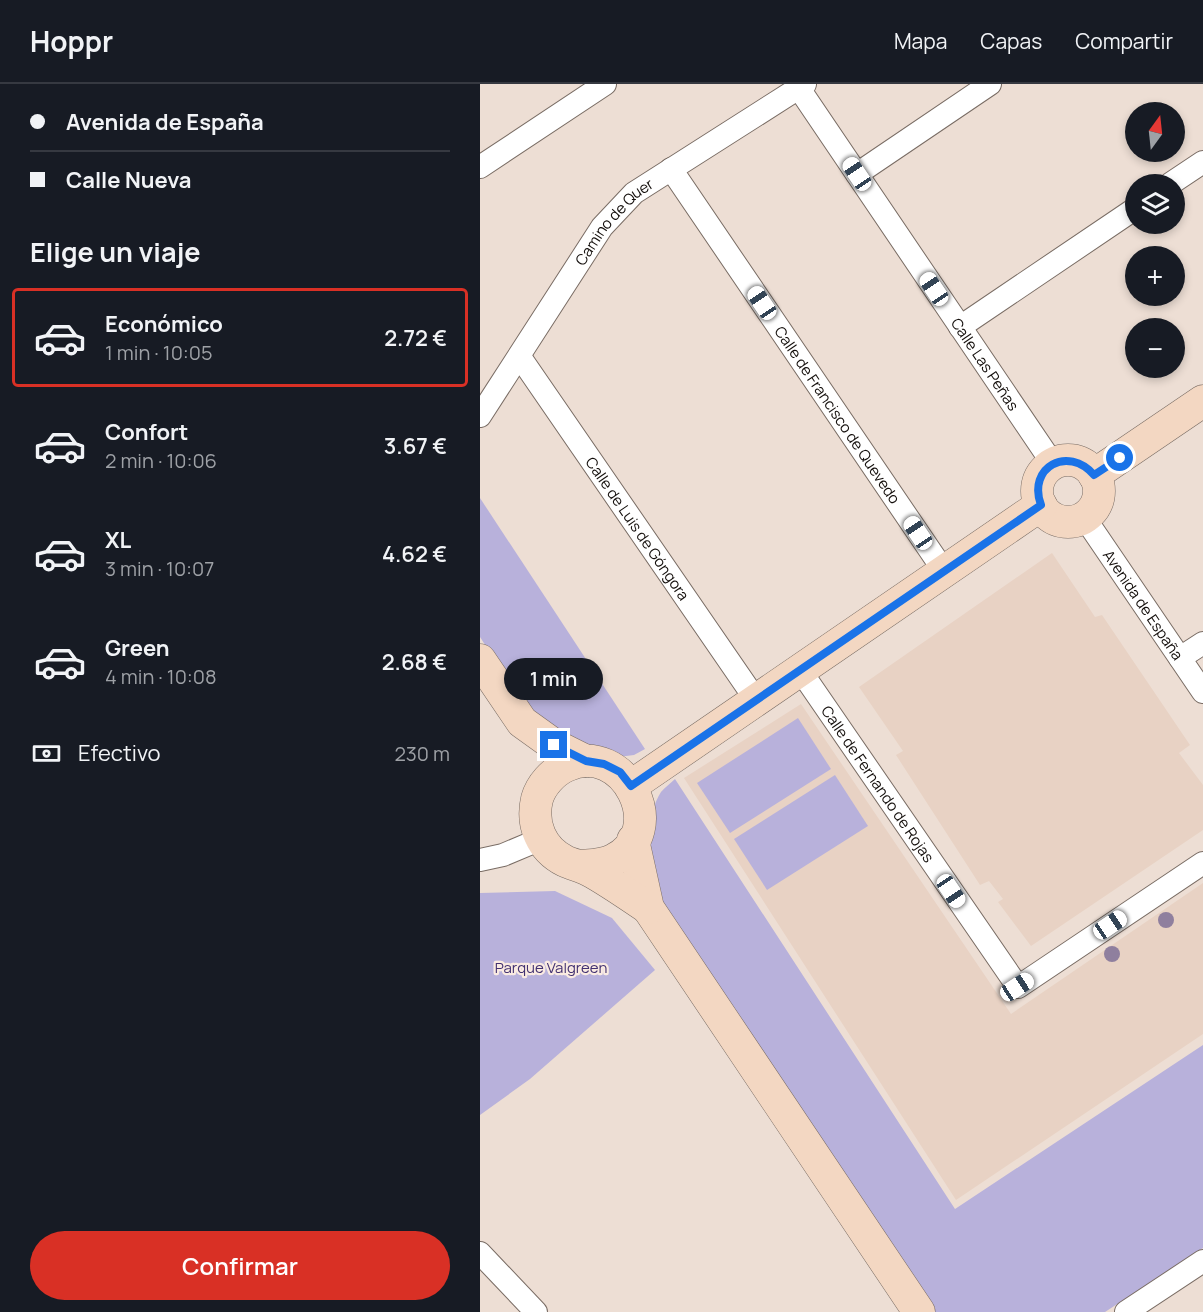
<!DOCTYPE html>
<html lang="es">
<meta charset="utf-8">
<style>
:root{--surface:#171b24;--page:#20242c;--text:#f1f3f6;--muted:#9ea1a6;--line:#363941;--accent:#d93025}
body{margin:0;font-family:Manrope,sans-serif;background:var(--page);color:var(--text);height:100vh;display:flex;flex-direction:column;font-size:22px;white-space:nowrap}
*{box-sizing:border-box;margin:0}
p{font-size:20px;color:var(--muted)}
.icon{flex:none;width:33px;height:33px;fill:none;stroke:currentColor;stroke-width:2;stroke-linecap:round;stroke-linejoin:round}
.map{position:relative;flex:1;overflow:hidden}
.sheet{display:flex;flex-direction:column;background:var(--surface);width:480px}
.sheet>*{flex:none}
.hud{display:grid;align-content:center;height:132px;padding:0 30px;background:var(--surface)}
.needle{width:39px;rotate:15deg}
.fabs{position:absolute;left:645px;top:18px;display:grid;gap:12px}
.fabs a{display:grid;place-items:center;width:60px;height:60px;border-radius:50%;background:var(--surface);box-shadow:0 3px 9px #0003;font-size:30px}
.end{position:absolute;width:27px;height:27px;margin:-14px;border:8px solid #1a73e8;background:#fff;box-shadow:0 0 0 3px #fff}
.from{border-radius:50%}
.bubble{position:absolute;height:42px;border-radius:21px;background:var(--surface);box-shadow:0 3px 9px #0003;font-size:20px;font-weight:600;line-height:42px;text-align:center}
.car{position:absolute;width:18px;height:36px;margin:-18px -9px;border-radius:8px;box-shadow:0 0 4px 2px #0007;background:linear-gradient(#fff 24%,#345 0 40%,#fff 0 76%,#345 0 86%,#fff 0)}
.hud b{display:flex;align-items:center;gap:21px;height:57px;font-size:22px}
.hud b+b{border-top:2px solid var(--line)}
.hud i{width:15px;height:15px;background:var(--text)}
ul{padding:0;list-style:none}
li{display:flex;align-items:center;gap:18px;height:99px;margin:0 12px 9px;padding:0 18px;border:3px solid transparent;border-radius:6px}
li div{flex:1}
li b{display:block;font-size:22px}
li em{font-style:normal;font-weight:600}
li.current{border-color:var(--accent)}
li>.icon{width:54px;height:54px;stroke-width:1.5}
h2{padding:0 30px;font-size:27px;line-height:72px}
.pay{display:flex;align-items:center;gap:15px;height:66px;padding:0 30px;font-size:22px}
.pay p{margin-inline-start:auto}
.primary-button{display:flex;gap:12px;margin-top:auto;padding:12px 30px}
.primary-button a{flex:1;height:69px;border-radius:36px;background:var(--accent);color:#fff;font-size:24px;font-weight:600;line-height:69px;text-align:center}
header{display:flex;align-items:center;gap:36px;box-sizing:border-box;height:84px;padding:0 30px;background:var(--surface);border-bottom:2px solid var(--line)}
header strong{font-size:28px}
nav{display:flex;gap:33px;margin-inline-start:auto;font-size:21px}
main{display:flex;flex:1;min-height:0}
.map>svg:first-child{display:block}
</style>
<header>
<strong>Hoppr</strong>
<nav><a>Mapa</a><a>Capas</a><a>Compartir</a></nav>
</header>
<main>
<section class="sheet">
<div class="hud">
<b><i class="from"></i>Avenida de España</b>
<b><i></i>Calle Nueva</b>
</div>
<h2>Elige un viaje</h2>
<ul>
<li class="current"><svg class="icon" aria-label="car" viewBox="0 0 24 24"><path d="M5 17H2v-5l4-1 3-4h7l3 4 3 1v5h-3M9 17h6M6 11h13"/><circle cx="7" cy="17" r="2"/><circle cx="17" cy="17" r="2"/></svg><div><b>Económico</b><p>1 min · 10:05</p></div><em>2.72 €</em></li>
<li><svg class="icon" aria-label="car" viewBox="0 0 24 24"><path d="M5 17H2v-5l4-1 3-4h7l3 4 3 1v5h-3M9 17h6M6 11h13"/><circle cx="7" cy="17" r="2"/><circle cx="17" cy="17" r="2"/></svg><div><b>Confort</b><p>2 min · 10:06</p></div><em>3.67 €</em></li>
<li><svg class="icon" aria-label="car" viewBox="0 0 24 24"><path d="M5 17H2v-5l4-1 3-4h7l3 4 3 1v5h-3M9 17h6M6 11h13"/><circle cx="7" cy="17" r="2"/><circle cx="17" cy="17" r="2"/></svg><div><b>XL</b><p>3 min · 10:07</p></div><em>4.62 €</em></li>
<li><svg class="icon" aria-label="car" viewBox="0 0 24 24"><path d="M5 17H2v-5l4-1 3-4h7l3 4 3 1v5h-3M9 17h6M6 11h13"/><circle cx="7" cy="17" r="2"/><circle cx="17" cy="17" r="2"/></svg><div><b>Green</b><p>4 min · 10:08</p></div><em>2.68 €</em></li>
</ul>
<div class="pay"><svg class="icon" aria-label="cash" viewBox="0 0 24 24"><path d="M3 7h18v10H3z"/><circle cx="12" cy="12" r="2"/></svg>Efectivo<p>230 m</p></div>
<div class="primary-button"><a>Confirmar</a></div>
</section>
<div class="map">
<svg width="723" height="1228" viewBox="0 0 723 1228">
<rect width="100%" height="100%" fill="#edded4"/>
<g fill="#e8d2c4">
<path d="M572 469 615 533 622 531 710 661 699 669 723 701V746L551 862 518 818 523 815 509 797 500 801 416 671 423 667 379 603Z"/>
<path d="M321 620 531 930 723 799V950L476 1116 204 694Z"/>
</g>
<g fill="#b8b1db">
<path d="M0 414 165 665 154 671 138 673 81 659 25 592 0 553Z"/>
<path d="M318 634 351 685 250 749 217 699Z"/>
<path d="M355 691 388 742 287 806 254 755Z"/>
<path d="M195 695 475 1125 723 961V1164L625 1228H452L167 798C167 772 166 731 181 708 185 703 191 699 195 695Z"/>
<path d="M75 807 132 834 175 886 50 995 0 1031V809Z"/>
</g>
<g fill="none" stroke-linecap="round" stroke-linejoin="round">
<g stroke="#796c64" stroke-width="24">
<g id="street">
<path id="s1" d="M316 0 573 380"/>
<path d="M0 83 125 0"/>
<path id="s2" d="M191 85 464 487"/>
<path d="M377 90 510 0"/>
<path d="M690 100 723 78"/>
<path d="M480 243 656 124"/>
<path id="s3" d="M40 273 276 616"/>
<path id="s4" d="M0 332 122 143 154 109 325 0"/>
<path id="s5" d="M604 433 723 608"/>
<path d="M700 574 723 559"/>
<path id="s6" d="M320 586 538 903 723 779"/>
<path d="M0 776 23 771 61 755"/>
<path d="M0 1169 56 1228"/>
<path d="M646 1228 723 1177"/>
</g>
</g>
<g stroke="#796c64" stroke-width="33">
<g id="secondary">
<circle cx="588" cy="407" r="31"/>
<path d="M614 391 723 317"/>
<path d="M0 576 42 638 74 661 106 677"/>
<path d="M151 702 561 421"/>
<path d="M153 756 168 824 439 1228"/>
<path d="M101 782C112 781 123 781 133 776 192 748 144 654 86 682 73 688 61 701 57 715 51 740 61 765 85 777 94 781 104 783 114 789 133 800 150 812 168 824"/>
</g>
</g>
<use href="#street" stroke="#fff" stroke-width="22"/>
<use href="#secondary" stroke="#f3d7c2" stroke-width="32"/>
</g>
<g fill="#8f7f9e">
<circle cx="686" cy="836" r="8"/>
<circle cx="632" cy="870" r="8"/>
</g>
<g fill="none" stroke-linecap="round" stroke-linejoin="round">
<path stroke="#1a73e8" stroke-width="8" d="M74 661 106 677 124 680 140 688 151 702 561 421C547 383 588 361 614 391L640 374"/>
</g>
<g text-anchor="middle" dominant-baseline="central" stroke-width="4.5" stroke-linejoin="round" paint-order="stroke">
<g font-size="15" fill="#130e0b" stroke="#faebe2">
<text stroke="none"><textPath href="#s4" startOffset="237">Camino de Quer</textPath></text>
<text stroke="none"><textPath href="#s1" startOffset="338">Calle Las Peñas</textPath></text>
<text stroke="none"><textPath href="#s2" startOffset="297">Calle de Francisco de Quevedo</textPath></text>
<text stroke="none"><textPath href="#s3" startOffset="208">Calle de Luis de Góngora</textPath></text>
<text stroke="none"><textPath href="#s5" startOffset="106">Avenida de España</textPath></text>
<text stroke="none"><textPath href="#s6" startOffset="138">Calle de Fernando de Rojas</textPath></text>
</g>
<g font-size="15" fill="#423171" stroke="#faebe2">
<text x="71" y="883">Parque Valgreen</text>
</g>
</g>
</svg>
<div class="fabs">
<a><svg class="needle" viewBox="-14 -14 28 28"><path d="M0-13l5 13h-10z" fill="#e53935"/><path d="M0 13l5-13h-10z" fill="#9ea1a6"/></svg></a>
<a><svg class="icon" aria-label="layers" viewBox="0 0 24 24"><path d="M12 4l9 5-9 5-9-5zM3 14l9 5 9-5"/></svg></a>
<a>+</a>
<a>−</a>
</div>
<i class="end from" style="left:640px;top:374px"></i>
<i class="end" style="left:74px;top:661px"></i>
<div class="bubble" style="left:24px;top:574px;width:99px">1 min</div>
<i class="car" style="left:377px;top:90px;rotate:326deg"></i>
<i class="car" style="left:454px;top:205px;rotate:326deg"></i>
<i class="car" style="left:282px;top:219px;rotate:326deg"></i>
<i class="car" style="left:438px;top:449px;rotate:326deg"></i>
<i class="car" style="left:471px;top:807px;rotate:146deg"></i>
<i class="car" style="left:630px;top:841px;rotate:56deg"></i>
<i class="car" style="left:537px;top:903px;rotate:57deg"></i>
</div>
</main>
